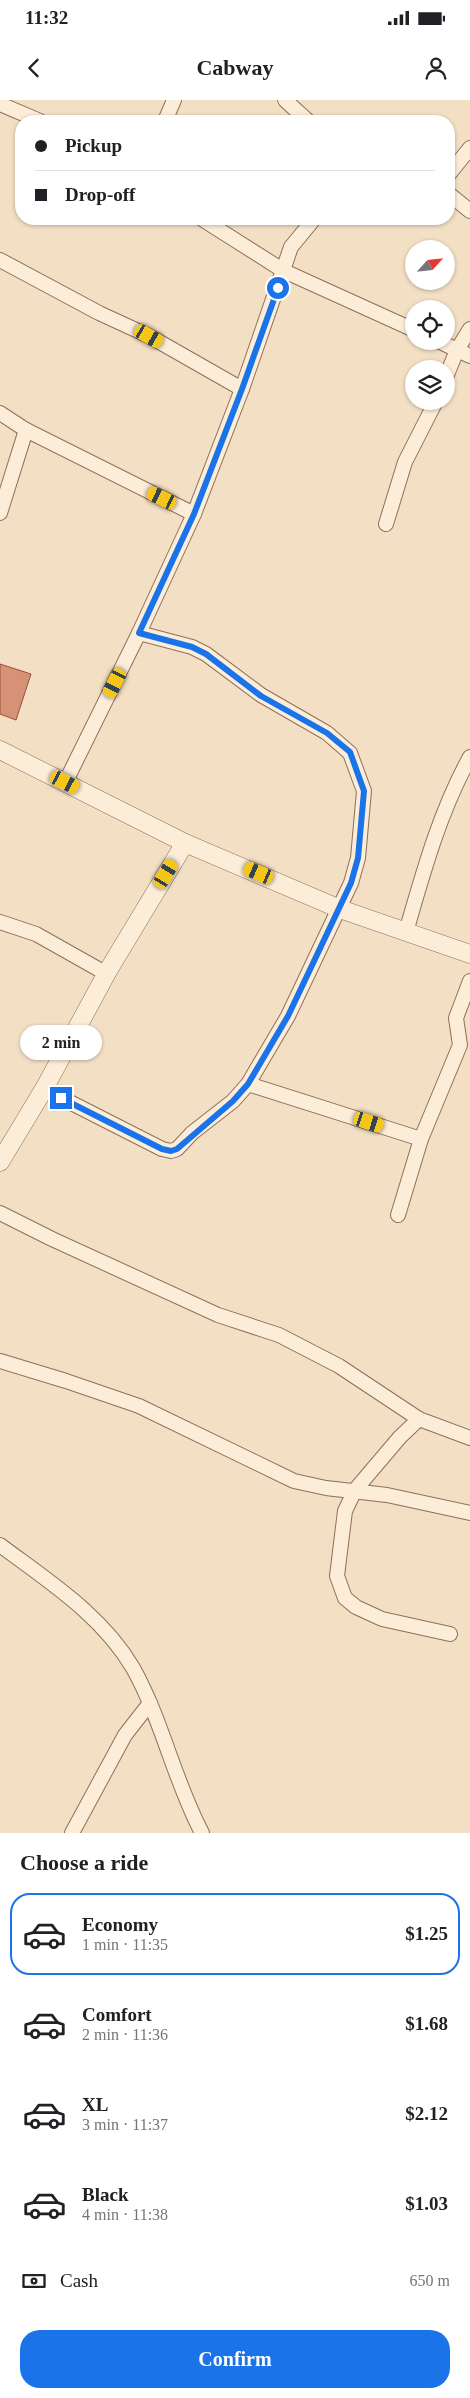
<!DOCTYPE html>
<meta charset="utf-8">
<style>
:root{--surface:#fff;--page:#f2f2f2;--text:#202124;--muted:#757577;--line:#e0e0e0;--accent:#1a73e8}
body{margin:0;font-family:Georgia,serif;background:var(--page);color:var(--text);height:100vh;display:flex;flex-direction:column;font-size:19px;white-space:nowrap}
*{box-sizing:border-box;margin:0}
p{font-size:16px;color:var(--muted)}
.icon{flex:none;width:28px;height:28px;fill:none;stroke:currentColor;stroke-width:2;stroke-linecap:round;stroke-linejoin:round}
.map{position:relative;height:1733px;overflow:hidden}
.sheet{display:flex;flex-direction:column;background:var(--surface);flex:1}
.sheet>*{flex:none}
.hud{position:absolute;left:15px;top:15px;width:440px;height:110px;border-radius:20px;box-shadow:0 1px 4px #0004;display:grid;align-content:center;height:110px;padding:0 20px;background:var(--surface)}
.needle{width:32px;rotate:63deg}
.fabs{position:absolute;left:405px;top:140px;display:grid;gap:10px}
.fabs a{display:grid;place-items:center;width:50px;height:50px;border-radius:50%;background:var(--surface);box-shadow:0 1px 4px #0004;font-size:25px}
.end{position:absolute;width:22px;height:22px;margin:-11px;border:6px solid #1a73e8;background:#fff;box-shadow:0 0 0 2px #fff}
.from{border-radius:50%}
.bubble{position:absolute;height:35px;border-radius:18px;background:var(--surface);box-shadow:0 1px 4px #0004;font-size:16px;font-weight:800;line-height:35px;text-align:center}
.car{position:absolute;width:15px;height:30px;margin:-15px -8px;border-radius:6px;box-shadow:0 0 4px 1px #0007;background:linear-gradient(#f5c518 24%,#345 0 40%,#f5c518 0 76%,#345 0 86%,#f5c518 0)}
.hud b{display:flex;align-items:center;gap:18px;height:48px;font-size:19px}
.hud b+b{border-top:1px solid var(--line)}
.hud i{width:12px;height:12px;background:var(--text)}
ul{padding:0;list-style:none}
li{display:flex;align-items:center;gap:15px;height:82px;margin:0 10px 8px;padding:0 10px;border:2px solid transparent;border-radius:20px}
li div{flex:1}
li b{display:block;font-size:19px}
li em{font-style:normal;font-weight:800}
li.selected{border-color:var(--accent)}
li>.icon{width:45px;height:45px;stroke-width:1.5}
h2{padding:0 20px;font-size:22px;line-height:60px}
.pay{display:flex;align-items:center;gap:12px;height:55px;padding:0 20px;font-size:19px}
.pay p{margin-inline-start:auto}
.cta{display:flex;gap:10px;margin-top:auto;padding:10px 20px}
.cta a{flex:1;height:58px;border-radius:20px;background:var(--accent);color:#fff;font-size:20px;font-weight:800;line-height:58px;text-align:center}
.status{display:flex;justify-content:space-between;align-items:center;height:35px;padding:0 25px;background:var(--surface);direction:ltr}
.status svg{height:14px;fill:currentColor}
header{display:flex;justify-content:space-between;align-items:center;height:65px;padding:0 20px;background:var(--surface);font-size:22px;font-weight:800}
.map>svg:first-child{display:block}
</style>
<div class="status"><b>11:32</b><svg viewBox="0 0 49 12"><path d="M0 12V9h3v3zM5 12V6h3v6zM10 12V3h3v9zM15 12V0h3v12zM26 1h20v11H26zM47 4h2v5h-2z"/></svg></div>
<header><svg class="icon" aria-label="back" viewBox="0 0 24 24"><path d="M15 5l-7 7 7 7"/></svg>Cabway<svg class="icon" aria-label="person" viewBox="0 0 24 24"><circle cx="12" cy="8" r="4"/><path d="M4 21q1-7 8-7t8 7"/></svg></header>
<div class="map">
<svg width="470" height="1733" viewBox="0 0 470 1733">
<rect width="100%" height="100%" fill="#f3dfc4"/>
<path fill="#d59276" stroke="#92533b" d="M0 564 31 574 16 620 0 614Z"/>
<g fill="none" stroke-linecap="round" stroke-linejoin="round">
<g stroke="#906f58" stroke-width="16">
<g id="minor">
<path d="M285 0 308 21"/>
<path d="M0 4 40 21"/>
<path d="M165 21 174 0"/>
<path d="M449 74 470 48"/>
<path d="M449 94 470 111"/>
<path d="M202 119 284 171 414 230"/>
<path d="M0 160 99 213 149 236 242 289"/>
<path d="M438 241 470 256"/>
<path d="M446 277 457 250 470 229"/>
<path d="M0 313 26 330 194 414"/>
<path d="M0 413 26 330"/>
<path d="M386 424 405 362 436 301"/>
<path d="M65 683 139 533 194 414 242 289 291 147 314 119"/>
<path d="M0 822 36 834 107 874"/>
<path d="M406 832C423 773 440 711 470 657"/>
<path d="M248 984 421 1039"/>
<path d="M44 989 162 1049 171 1051 177 1049 192 1033 233 1001 248 984 288 916 351 783 358 758 364 691 350 653 327 633 261 595 206 554 192 547 139 533"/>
<path d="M0 1113 52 1139 218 1215 279 1235 339 1266 419 1319 470 1338"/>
<path d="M398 1115 421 1039 460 945 456 918 470 881"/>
<path d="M0 1261 66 1281 139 1306 294 1381 326 1388 387 1395 470 1413"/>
<path d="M419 1319 400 1337 355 1390 345 1411 337 1476 345 1498 356 1507 382 1519 450 1534"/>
<path d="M0 1445C48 1481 102 1515 133 1568 162 1620 174 1680 202 1733"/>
<path d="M72 1733 125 1635 150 1603"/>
</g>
</g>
<g stroke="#906f58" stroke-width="19">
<g id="tertiary">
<path d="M0 650 185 743 340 809 470 854"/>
<path d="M0 1062 44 989 109 869 185 743"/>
</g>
</g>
<use href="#minor" stroke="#fcedd9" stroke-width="14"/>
<use href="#tertiary" stroke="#fcedd9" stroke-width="18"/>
</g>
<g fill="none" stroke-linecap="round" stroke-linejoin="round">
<path stroke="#1a73e8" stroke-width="6" d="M61 998 162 1049 171 1051 177 1049 233 1001 248 984 288 916 351 783 358 758 364 691 350 652 327 633 261 596 206 554 192 547 139 533 194 414 242 289 278 188"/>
</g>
</svg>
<div class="fabs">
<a><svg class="needle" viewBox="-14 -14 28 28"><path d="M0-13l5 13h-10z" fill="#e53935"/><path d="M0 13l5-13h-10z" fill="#757577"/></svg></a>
<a><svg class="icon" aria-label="locate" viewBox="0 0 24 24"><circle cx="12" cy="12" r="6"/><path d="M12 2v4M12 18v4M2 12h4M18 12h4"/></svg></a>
<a><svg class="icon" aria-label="layers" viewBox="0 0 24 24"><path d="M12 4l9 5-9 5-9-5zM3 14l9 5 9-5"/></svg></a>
</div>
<i class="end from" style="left:278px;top:188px"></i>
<i class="end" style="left:61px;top:998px"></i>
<div class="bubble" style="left:20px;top:925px;width:82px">2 min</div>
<i class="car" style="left:149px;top:236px;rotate:120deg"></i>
<i class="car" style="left:162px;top:398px;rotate:296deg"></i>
<i class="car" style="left:115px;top:583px;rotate:207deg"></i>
<i class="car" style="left:65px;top:682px;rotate:117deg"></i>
<i class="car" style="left:259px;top:773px;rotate:293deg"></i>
<i class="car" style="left:166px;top:774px;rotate:31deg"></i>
<i class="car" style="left:369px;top:1022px;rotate:108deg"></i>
<div class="hud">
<b><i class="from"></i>Pickup</b>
<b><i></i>Drop-off</b>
</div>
</div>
<section class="sheet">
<h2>Choose a ride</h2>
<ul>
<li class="selected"><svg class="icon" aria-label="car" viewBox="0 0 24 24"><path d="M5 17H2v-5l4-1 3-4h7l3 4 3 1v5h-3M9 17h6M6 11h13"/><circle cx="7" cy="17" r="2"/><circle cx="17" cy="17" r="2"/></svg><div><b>Economy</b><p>1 min · 11:35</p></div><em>$1.25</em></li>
<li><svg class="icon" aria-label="car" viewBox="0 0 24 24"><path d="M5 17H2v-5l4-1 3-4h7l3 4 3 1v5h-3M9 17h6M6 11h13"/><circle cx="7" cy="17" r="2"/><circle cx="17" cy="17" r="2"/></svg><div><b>Comfort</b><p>2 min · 11:36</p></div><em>$1.68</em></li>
<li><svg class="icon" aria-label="car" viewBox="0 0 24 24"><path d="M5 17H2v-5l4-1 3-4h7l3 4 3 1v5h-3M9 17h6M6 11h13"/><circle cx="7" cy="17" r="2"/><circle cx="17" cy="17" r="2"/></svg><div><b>XL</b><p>3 min · 11:37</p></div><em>$2.12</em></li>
<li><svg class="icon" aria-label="car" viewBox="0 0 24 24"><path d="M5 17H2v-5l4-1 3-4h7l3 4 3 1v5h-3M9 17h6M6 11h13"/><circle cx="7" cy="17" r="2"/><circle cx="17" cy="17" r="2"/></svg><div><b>Black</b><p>4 min · 11:38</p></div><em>$1.03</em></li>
</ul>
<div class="pay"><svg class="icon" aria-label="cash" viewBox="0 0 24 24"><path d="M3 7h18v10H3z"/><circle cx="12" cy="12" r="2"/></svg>Cash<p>650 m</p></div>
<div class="cta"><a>Confirm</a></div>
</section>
